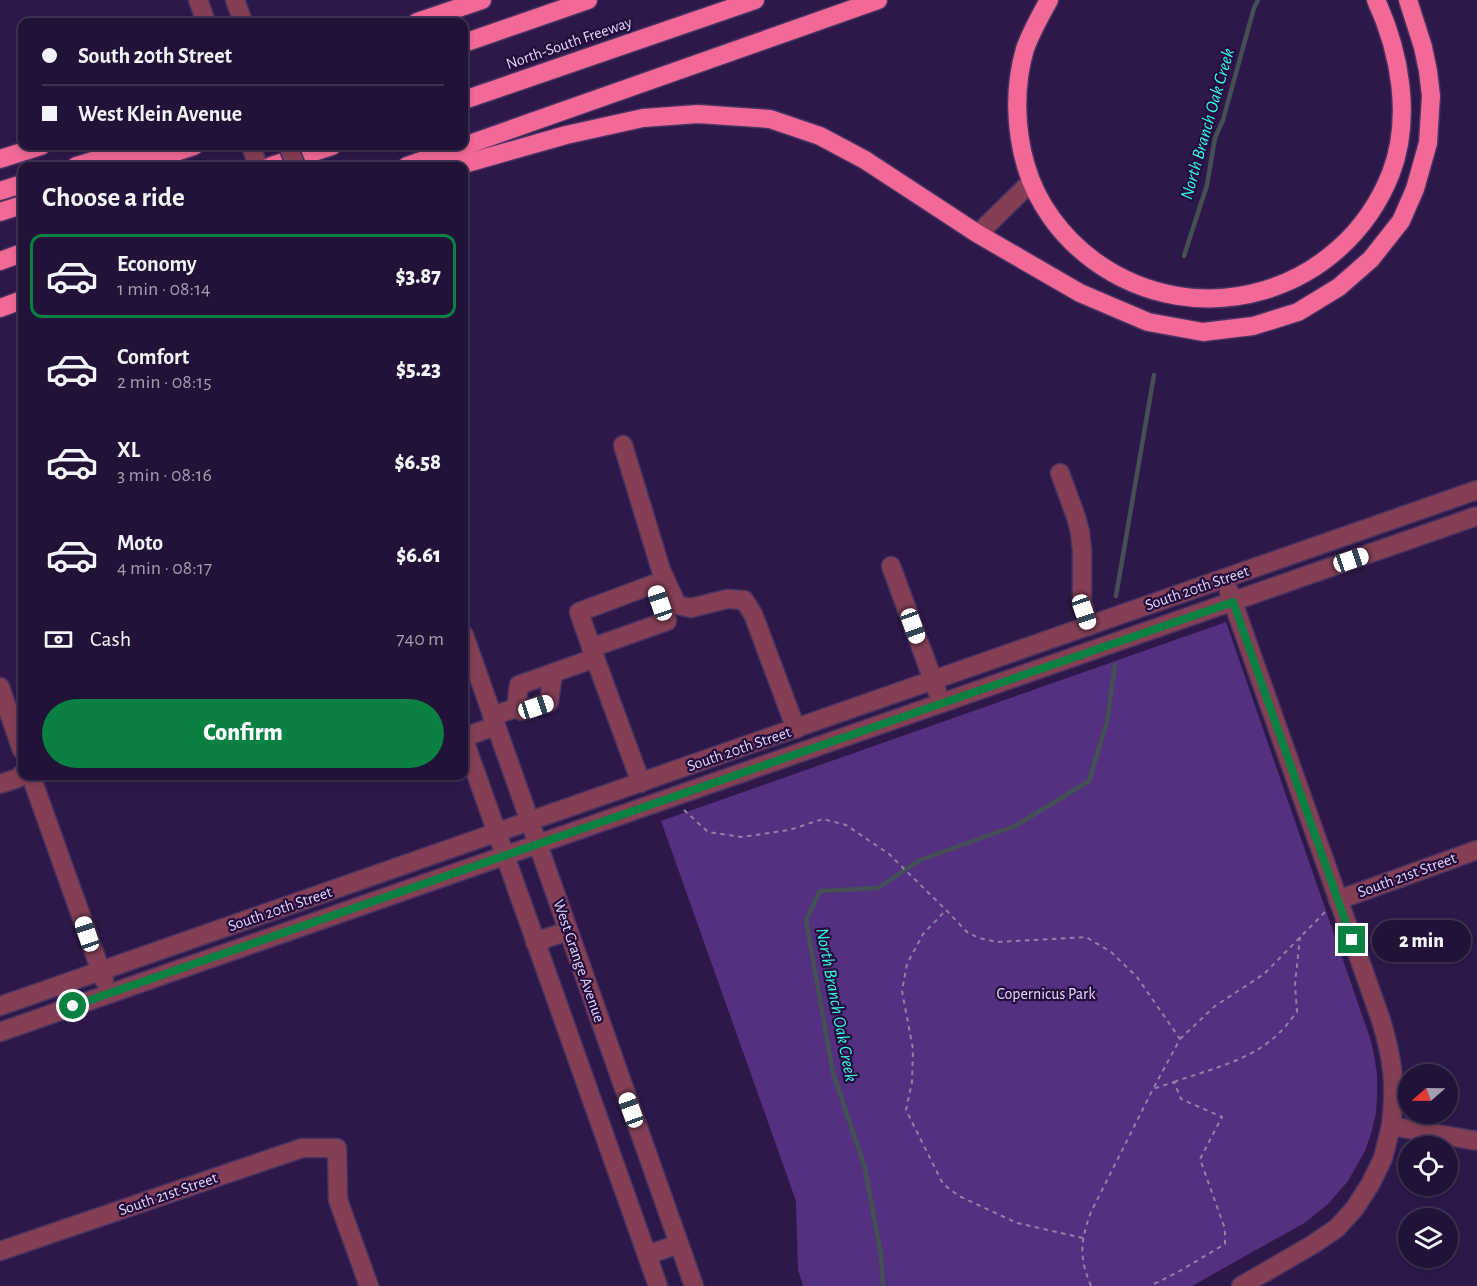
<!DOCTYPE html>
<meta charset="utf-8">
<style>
:root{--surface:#221237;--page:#2e2042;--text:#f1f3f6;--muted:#a29ead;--line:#3f3252;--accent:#0b8043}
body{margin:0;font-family:"Alegreya Sans",sans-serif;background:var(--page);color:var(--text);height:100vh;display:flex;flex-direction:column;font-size:22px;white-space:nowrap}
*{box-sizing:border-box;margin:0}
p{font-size:20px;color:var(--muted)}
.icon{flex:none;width:33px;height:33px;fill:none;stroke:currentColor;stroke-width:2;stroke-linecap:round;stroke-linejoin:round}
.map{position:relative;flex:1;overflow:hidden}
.panel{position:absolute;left:18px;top:162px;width:450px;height:618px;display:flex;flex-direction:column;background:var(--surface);border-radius:12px;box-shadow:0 3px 9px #0003,0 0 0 2px var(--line)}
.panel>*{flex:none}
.top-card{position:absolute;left:18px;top:18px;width:450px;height:132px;border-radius:12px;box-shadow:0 3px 9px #0003,0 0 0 2px var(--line);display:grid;align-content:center;height:132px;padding:0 24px;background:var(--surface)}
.needle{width:39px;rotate:250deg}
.buttons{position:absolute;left:1398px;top:1064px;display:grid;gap:12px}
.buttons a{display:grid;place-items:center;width:60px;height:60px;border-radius:50%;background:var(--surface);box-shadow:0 3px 9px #0003,0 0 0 2px var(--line);font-size:30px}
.end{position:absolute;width:27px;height:27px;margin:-14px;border:8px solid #0b8043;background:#fff;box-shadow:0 0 0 3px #fff}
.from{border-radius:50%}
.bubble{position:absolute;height:42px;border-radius:21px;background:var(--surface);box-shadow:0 3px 9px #0003,0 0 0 2px var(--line);font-size:20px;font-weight:800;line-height:42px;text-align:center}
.car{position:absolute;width:18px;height:36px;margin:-18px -9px;border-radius:8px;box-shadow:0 0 4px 2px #0007;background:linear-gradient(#fff 24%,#345 0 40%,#fff 0 76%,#345 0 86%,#fff 0)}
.top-card b{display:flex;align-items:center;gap:21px;height:57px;font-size:22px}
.top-card b+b{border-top:2px solid var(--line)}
.top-card i{width:15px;height:15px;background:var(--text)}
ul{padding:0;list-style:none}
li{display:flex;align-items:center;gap:18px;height:84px;margin:0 12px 9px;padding:0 12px;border:3px solid transparent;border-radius:12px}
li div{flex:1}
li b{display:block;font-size:22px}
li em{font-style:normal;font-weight:800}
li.on{border-color:var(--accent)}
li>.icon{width:54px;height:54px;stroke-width:1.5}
h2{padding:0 24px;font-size:27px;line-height:72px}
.pay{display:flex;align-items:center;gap:15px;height:66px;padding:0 24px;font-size:22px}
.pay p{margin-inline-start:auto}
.action{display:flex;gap:12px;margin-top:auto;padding:12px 24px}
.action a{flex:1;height:69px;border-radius:36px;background:var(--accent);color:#fff;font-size:24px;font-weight:800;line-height:69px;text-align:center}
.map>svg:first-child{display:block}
</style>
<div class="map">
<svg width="1477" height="1286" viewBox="0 0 1477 1286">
<rect width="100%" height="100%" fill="#2e1849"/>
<path fill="#543080" d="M1226 622 1370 1038 1374 1054 1377 1075V1097L1376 1113 1371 1134 1365 1151 1348 1181 1328 1204 1306 1222 1192 1286H803L798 1270 796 1201 661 821Z"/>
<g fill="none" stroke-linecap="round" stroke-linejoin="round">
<g stroke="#445056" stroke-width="4.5">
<path d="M1184 256 1207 185 1215 138 1223 120 1254 8 1258 0"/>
<path d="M1116 596 1154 375"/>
<path d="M883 1286 881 1255 865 1168 833 1073 806 920 820 891 878 888 920 860 1015 826 1089 781 1107 722 1115 665"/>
</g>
<g stroke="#473361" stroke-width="21">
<g id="minor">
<path d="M198 0 206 22"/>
<path d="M235 0 243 22"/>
<path d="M251 146 258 166"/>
<path d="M978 234 1031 182"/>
<path d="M623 445 661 570 677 605 691 608 727 599 744 600 753 614 796 729"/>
<path d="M1060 473 1076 517 1080 532 1082 550V600L1089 626"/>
<path d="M891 566 937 691"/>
<path d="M1229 591 1381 1020C1393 1060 1396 1084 1391 1126"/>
<path d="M464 635 694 1286"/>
<path d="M591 648 667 621 654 584 579 612 595 658"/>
<path d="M0 687 22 750"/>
<path d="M516 708 519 685 553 673"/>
<path d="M492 716 516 708 522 711 549 702 553 673 595 658 641 783"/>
<path d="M464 737 496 726"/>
<path d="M464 740 658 1286"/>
<path d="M31 776 104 980"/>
<path d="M0 784 18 778 22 774"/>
<path d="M1338 900 1477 850"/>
<path d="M535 942 568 931"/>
<path d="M0 1006 1477 490"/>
<path d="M0 1032 1477 516"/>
<path d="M0 1251 302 1148H337L338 1200 369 1286"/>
<path d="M647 1255 679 1244"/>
<path d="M1241 1286 1312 1245 1337 1228 1355 1208 1371 1183 1383 1158 1391 1126 1477 1141"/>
</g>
</g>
<g stroke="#473361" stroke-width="21">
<g id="highway">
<path d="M1049 0C1040 16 1031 32 1025 49 1014 86 1015 129 1026 166 1037 204 1062 237 1093 260 1198 337 1344 293 1391 173 1412 118 1400 52 1376 0"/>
<path d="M417 22 482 0"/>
<path d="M464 43 588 0"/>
<path d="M464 100 755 0"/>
<path d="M0 159 41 146"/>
<path d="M76 166 141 146"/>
<path d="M133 166 194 146"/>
<path d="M271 166 332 146"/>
<path d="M407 166 878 0"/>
<path d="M457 166 566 135 643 118 698 114 770 119 820 136 865 160 978 234 1080 293 1148 322 1203 332 1253 326 1298 312 1339 287 1371 259 1401 221 1415 189 1428 143 1431 96 1428 71 1423 47 1408 0"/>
<path d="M0 191 22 184"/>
<path d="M0 212 22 205"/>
<path d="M0 261 22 253"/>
<path d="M0 308 22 300"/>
</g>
</g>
<g stroke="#9181a8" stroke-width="2" stroke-dasharray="4.5 4.5" stroke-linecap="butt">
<path d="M684 810 708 832 742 837 789 830 823 819 846 825 889 854 946 910"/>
<path d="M1180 1039 1215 1006 1264 974 1325 912"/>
<path d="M1174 1082C1210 1069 1251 1061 1279 1033 1286 1027 1291 1019 1297 1012L1295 984 1300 937"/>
<path d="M1083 1238 1017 1223 959 1196 943 1184 906 1110 912 1082 913 1049 902 991 907 964 923 934 946 910 967 932 979 938 997 942 1086 937 1111 952 1137 977 1180 1039 1153 1089"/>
<path d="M1091 1286C1079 1257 1080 1242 1091 1212L1153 1089 1174 1082 1181 1099 1222 1117 1200 1159 1225 1229V1244L1178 1272 1150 1286"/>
</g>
<use href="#minor" stroke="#843f55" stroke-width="18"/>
<use href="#highway" stroke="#f26897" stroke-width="18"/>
<g stroke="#473361" stroke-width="21" stroke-linecap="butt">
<path id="minor-bridge" d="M288 146 296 166"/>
</g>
<use href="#minor-bridge" stroke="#843f55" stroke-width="18"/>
</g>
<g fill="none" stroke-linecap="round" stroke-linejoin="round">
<path stroke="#0b8043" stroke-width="8" d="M73 1006 1233 602 1352 940"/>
</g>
<g text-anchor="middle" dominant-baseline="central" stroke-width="4.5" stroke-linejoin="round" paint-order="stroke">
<g font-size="16" fill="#e2d7f6" stroke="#240d3e">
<text transform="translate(569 43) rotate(-19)">North-South Freeway</text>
<text transform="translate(1197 588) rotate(-19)">South 20th Street</text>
<text transform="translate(739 749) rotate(-19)">South 20th Street</text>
<text transform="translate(1407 875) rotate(-20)">South 21st Street</text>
<text transform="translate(280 909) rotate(-19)">South 20th Street</text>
<text transform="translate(579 961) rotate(71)">West Grange Avenue</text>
<text transform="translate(168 1194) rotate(-19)">South 21st Street</text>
</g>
<g font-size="16" fill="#e5dbf6" stroke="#240d3e">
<text x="1046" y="994">Copernicus Park</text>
</g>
<g font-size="18" font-style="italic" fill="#36fae0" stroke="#240d3e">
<text transform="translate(1208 124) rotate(-74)">North Branch Oak Creek</text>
<text transform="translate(836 1005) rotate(79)">North Branch Oak Creek</text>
</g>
</g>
</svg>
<div class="buttons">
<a><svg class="needle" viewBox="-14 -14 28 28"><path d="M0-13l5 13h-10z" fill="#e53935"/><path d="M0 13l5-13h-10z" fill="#a29ead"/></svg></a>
<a><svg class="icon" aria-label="locate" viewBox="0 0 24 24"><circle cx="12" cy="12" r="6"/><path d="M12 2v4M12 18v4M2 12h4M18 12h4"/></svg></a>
<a><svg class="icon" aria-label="layers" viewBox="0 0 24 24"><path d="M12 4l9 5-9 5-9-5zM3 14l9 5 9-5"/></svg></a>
</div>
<i class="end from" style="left:73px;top:1006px"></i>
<i class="end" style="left:1352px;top:940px"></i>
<div class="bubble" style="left:1372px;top:920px;width:99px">2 min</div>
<i class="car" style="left:1351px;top:560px;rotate:71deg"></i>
<i class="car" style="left:660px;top:603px;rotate:341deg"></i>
<i class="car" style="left:1084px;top:612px;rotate:161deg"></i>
<i class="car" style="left:913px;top:626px;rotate:160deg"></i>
<i class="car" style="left:536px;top:707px;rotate:72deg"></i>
<i class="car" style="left:87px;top:934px;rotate:341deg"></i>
<i class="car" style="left:631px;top:1110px;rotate:340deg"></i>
<div class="top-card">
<b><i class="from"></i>South 20th Street</b>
<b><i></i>West Klein Avenue</b>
</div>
<section class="panel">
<h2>Choose a ride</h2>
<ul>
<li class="on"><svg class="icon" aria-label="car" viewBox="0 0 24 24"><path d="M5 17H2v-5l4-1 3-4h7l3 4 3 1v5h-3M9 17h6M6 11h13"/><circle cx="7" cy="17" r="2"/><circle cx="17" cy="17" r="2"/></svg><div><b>Economy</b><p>1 min · 08:14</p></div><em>$3.87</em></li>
<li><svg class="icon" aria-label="car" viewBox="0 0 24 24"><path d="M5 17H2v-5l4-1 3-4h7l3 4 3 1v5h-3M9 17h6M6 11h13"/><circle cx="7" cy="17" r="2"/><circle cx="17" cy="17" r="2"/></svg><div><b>Comfort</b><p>2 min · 08:15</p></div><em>$5.23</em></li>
<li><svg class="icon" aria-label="car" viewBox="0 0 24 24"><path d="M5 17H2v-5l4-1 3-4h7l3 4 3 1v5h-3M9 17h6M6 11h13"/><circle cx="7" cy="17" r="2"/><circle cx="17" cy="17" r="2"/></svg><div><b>XL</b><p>3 min · 08:16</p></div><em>$6.58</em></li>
<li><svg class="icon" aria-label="car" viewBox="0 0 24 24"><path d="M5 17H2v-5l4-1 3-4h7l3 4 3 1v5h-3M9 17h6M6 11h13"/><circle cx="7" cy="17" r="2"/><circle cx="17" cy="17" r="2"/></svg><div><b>Moto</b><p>4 min · 08:17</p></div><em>$6.61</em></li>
</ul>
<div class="pay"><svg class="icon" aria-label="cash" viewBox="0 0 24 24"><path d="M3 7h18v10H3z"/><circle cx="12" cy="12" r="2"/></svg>Cash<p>740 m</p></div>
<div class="action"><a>Confirm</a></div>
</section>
</div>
